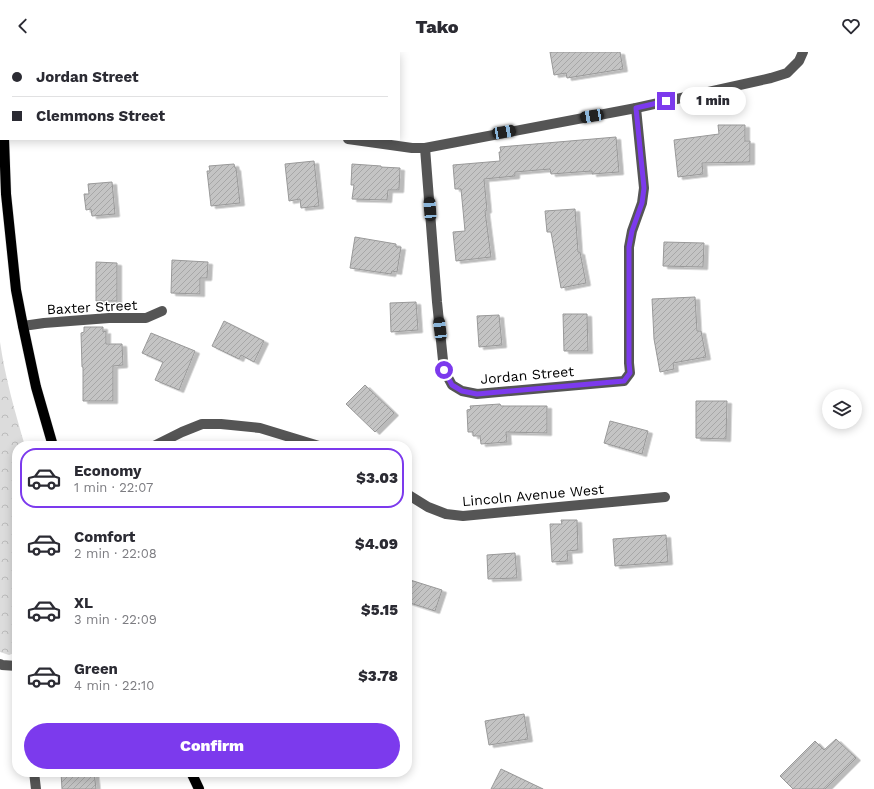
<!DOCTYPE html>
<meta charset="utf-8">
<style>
:root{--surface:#fff;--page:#f2f2f3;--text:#2b2b33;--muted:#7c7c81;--line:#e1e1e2;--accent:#7c3aed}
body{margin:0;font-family:"Work Sans",sans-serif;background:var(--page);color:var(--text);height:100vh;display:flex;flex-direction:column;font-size:15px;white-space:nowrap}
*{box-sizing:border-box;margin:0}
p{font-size:13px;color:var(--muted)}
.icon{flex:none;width:22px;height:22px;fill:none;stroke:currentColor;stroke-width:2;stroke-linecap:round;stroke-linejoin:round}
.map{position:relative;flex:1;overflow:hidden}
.panel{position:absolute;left:12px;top:389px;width:400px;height:336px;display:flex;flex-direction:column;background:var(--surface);border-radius:16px;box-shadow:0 2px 10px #0003}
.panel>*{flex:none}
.guide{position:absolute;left:0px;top:0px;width:400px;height:88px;box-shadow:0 2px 10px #0003;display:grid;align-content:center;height:88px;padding:0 12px;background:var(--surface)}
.buttons{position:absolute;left:822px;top:337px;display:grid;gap:8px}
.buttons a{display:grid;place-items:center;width:40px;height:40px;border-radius:50%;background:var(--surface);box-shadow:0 2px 10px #0003;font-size:20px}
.end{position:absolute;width:18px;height:18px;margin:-9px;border:5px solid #7c3aed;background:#fff;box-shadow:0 0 0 2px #fff}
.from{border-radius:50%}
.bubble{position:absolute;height:28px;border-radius:14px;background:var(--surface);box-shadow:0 2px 10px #0003;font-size:13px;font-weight:800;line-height:28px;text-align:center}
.car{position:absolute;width:12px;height:24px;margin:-12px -6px;border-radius:5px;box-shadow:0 0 3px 1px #0007;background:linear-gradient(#222 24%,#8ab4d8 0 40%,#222 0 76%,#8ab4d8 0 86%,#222 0)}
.guide b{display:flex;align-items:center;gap:14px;height:38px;font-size:15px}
.guide b+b{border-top:1px solid var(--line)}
.guide i{width:10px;height:10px;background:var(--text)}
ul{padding:7px 0 0;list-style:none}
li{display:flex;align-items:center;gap:12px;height:60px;margin:0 8px 6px;padding:0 4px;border:2px solid transparent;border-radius:16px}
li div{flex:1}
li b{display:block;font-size:15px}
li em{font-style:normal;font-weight:800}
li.active{border-color:var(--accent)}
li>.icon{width:36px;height:36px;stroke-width:1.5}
.primary-button{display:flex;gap:8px;margin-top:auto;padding:8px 12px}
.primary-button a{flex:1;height:46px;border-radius:24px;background:var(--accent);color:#fff;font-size:16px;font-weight:800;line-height:46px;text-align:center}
header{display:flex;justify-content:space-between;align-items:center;height:52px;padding:0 12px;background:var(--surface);font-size:18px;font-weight:800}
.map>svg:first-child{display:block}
</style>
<header><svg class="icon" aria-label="back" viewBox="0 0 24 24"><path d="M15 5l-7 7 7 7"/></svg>Tako<svg class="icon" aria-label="heart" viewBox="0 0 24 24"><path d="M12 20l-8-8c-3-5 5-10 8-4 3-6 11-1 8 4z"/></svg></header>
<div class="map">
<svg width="874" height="737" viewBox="0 0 874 737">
<defs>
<pattern id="park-crowns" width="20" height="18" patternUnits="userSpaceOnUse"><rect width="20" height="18" fill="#dcdcdc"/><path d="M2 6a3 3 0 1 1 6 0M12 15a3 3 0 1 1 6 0" fill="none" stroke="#bbb"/></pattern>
<pattern id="building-hatch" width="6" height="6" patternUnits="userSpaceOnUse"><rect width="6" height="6" fill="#c4c4c4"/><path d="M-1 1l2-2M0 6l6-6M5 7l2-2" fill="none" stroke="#a7a7a7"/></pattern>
<filter id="shadow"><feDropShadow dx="4.5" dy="2.5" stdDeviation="0" flood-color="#0004"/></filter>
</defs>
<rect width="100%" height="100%" fill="#fff"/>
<path fill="url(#park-crowns)" d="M0 290C5 325 15 360 25 394H17V600L9 603 0 600Z"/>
<g fill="url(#building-hatch)" stroke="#999" filter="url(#shadow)">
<path d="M550 0H620L623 17 567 26 566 21 554 23Z"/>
<path d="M718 73H745V89H750V110L702 111 703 122 678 125 674 88 719 82Z"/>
<path d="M616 85 619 120 592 122V119L551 122 550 117 515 120V124L484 127 487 158 485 159 491 205 456 209 453 180 465 179 461 137H455L453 113 500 109 499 100H501L500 95Z"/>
<path d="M314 109 319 154 301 156 300 147 289 149 285 112Z"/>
<path d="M234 112 235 116H236L240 151 211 154 207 119H210L209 114Z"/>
<path d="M352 112 381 114V115L400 116 399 138H388L387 148 352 147 354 133H351Z"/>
<path d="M112 130 115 162 92 164 91 157 86 158 84 142H89L88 132Z"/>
<path d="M575 157 578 200H580L586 231 561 236 551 180H547L545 159Z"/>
<path d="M355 185 396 192V195H401L397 220 392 219 391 222 350 216Z"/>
<path d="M664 190 704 191 703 215 663 214Z"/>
<path d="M172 208 208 210 207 226H200V242L171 241Z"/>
<path d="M96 210 117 211V249H96Z"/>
<path d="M695 245 697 279H701L706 305 673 311 674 317 660 320 654 287 652 247Z"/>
<path d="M416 250 418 278 391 280 390 251Z"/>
<path d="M563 262H587L588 299H564Z"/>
<path d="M499 263 502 293 479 295 477 264Z"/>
<path d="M224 269 264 289 254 310 241 303 239 307 212 294Z"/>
<path d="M84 275H103V280L106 279V292H122L123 313 113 314V349H83V315H82L81 281 84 280Z"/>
<path d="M151 281 195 299 179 338 155 328 163 310 142 301Z"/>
<path d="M365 333 394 361 375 380 346 352Z"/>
<path d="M696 349H727L726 387 696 386Z"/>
<path d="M500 352 501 354H547V381L506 380 507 390 481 392 480 384H473V380H468L467 358 471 357 470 354Z"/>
<path d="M610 369 648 379 642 402 604 391Z"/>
<path d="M561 468H577L578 498 567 499 568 509 552 510 550 472H562Z"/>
<path d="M666 483 668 510 615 514 613 487Z"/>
<path d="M515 501 517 526 488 527 487 503Z"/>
<path d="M407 527 442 538 435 559 407 550Z"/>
<path d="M524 662 528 687 489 693 485 669Z"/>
<path d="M836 687 856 706 825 737H793L780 724 815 689 824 698Z"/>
<path d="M501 717 543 737H491Z"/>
<path d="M61 720H94L96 737H62Z"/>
</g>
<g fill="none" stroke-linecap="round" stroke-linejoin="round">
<g stroke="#dbdbdb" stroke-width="11">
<g id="major">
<path d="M5 1V0"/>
<path d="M4 87 6 142 16 238 23 274 36 335 53 394"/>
<path d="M191 720 199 737"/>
</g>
</g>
<g stroke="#555" stroke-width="10">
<path d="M154 0 155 1"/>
<path d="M0 65H1"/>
<path d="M348 87 412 96H425L636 56 771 26 787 21 799 9 803 0"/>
<path d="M425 96 437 250 444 318 452 333 462 339 477 342 624 329 630 321 629 311V195L632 179 642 151 644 136 636 56"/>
<path d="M23 274 44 271 109 266H146L162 259"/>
<path d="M154 394 182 380 202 372H221L260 376 319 394"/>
<path d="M407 442 428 455 446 462 463 464 665 445"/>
<path d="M0 612 2 613 17 614"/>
<path d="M34 720 36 737"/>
</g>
<use href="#major" stroke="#000" stroke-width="10"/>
</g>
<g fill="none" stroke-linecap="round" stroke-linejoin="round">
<path stroke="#7c3aed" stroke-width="5" d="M444 318 452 333 462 339 477 342 624 329 630 321 629 311V195L632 179 642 151 644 136 636 56 666 49"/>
</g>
<g text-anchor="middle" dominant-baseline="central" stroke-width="3" stroke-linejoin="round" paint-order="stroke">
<g font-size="14" fill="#000" stroke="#fff">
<text transform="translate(92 255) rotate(-3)">Baxter Street</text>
<text transform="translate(527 323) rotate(-5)">Jordan Street</text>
<text transform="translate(533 443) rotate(-5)">Lincoln Avenue West</text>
</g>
</g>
</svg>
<div class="buttons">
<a><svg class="icon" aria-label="layers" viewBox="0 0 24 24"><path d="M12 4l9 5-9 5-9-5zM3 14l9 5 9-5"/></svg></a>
</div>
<i class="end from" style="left:444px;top:318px"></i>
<i class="end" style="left:666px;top:49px"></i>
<div class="bubble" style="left:680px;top:35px;width:66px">1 min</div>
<i class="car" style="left:592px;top:64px;rotate:260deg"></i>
<i class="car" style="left:504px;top:80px;rotate:80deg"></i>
<i class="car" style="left:430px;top:157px;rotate:356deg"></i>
<i class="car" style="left:440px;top:277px;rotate:353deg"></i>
<div class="guide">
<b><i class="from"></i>Jordan Street</b>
<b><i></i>Clemmons Street</b>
</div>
<section class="panel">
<ul>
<li class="active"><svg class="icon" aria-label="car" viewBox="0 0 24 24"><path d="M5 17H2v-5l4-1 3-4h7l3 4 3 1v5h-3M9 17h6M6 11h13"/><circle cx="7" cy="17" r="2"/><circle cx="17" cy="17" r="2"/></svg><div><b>Economy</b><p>1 min · 22:07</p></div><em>$3.03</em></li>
<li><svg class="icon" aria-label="car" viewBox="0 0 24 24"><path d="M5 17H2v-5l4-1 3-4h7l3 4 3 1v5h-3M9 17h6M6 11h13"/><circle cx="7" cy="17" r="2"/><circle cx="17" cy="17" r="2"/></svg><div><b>Comfort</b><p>2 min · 22:08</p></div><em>$4.09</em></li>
<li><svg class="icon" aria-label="car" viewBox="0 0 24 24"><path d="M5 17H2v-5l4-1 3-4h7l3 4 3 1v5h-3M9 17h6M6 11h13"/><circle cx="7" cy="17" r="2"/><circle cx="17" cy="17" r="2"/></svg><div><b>XL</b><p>3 min · 22:09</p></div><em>$5.15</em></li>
<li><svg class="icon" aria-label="car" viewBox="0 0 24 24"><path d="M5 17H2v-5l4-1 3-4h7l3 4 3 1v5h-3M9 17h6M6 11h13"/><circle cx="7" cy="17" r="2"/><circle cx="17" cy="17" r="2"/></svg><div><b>Green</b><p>4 min · 22:10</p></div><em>$3.78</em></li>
</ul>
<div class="primary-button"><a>Confirm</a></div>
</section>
</div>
